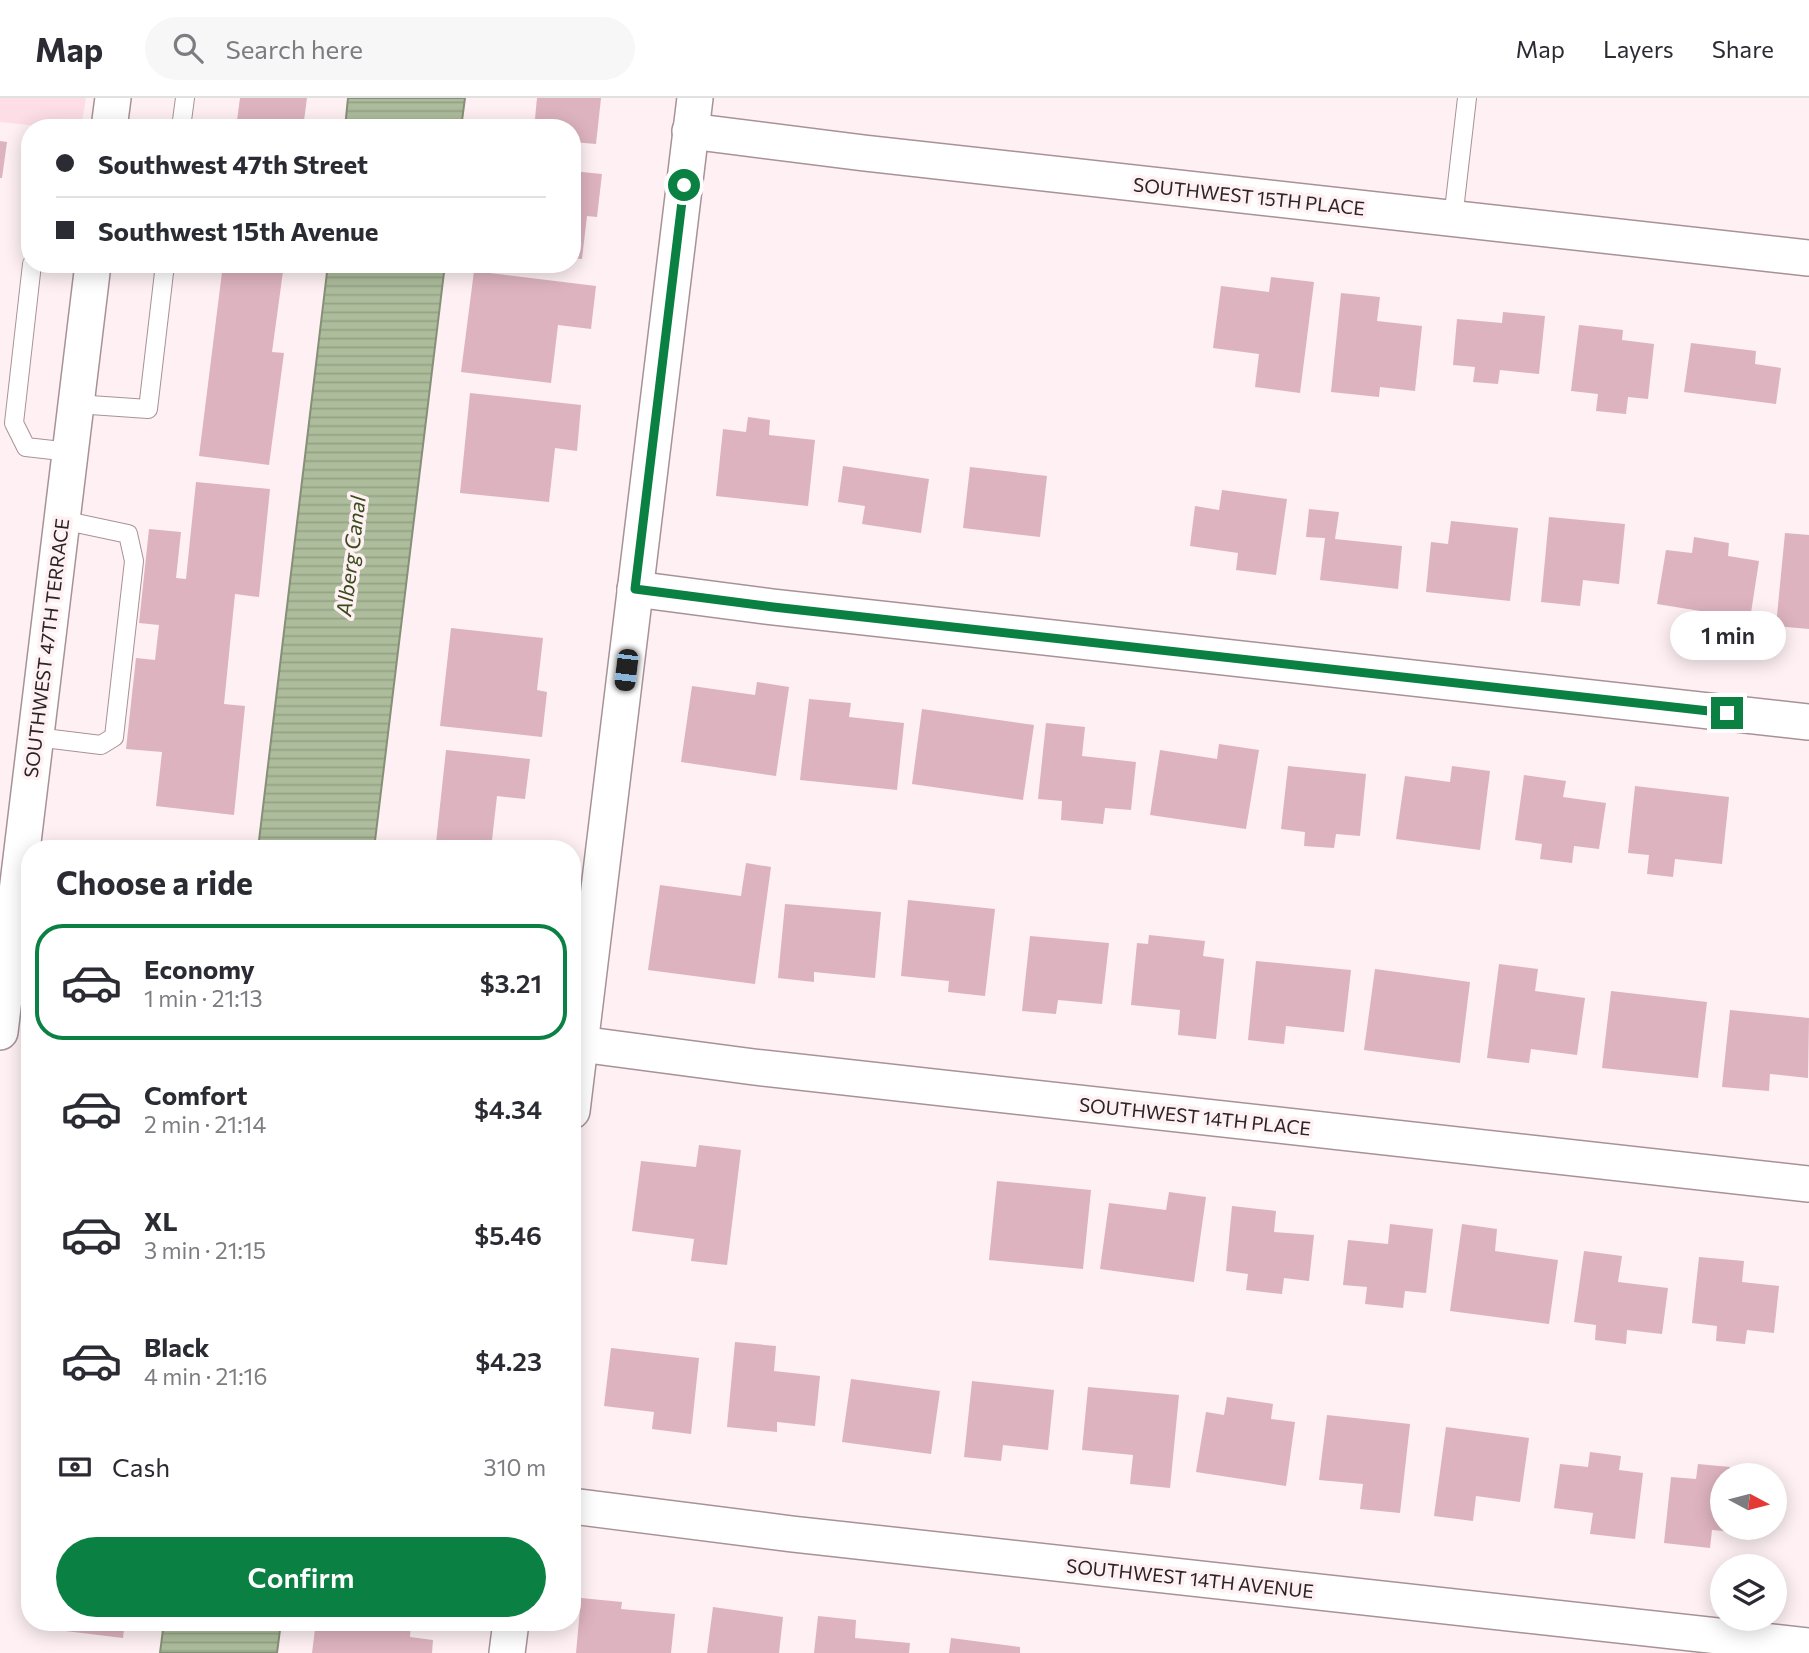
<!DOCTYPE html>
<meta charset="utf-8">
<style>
:root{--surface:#fff;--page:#f7f7f7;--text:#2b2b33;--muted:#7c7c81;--line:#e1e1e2;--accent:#0b8043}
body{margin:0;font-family:Commissioner,sans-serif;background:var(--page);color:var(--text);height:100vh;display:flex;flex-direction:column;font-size:26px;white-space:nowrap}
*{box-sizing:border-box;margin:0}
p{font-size:23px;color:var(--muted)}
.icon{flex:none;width:38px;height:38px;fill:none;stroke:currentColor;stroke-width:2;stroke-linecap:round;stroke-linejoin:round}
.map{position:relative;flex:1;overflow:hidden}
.details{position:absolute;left:21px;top:742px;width:560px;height:791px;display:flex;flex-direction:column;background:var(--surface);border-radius:28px;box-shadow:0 4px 18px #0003}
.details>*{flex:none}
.top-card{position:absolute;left:21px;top:21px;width:560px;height:154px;border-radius:28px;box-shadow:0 4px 18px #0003;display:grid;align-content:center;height:154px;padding:0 35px;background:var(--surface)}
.needle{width:46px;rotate:97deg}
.tools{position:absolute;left:1710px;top:1365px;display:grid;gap:14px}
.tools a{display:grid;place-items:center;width:77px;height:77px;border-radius:50%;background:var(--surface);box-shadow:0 4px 18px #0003;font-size:35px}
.end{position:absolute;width:32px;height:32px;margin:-16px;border:9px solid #0b8043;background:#fff;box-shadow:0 0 0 4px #fff}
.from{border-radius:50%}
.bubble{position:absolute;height:49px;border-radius:24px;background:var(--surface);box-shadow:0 4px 18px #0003;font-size:23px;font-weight:600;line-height:49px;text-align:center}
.car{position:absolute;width:21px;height:42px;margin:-21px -10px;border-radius:9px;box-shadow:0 0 5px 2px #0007;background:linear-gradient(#222 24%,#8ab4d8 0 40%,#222 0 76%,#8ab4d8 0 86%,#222 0)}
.top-card b{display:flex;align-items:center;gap:24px;height:66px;font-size:26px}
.top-card b+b{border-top:2px solid var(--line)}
.top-card i{width:18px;height:18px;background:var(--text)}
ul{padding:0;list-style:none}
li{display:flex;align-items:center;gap:21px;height:116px;margin:0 14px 10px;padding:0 21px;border:4px solid transparent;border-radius:28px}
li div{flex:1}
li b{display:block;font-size:26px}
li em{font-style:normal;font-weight:600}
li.active{border-color:var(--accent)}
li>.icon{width:63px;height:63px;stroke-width:1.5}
h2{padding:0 35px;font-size:32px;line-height:84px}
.pay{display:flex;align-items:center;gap:18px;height:77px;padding:0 35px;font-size:26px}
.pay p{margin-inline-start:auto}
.button{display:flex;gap:14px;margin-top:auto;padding:14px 35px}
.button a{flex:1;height:80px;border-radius:42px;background:var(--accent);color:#fff;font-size:28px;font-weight:600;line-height:80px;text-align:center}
header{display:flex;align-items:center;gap:42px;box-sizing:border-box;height:98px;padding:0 35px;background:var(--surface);border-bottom:2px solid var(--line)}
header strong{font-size:33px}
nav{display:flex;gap:38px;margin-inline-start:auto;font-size:24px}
.search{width:490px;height:63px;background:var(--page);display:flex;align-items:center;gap:18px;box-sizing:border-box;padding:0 24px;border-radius:38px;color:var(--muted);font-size:26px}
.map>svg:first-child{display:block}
</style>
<header>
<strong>Map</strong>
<div class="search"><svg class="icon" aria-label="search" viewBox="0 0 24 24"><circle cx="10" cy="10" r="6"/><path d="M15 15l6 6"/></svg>Search here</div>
<nav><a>Map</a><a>Layers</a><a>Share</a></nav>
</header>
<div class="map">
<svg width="1809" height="1555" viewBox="0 0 1809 1555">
<defs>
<pattern id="water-rules" width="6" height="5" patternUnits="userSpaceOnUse" patternTransform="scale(1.75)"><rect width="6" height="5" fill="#adbd9c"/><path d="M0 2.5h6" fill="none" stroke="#95a286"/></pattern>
</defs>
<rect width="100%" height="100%" fill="#fef0f3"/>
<path fill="#fddee6" d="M0 0H86L81 30H58L0 24Z"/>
<g fill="url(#water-rules)" stroke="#868f78" stroke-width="2">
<path d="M348 0H465L461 30H345Z"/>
<path d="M328 166H445L374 751H258Z"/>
<path d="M164 1524H281L277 1555H160Z"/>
</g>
<g fill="#ddb3bf">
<path d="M240 0H307L303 30H236Z"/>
<path d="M537 0H601L596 46 572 44V30H549V23L535 21Z"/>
<path d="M0 43 7 44 2 80H0Z"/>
<path d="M572 73 602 76 597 119 587 118 582 161 572 160Z"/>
<path d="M223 166H284L272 254 284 255 269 367 199 358Z"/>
<path d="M474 173 596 188 591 231 558 227 551 285 461 274Z"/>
<path d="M1271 179 1314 184 1300 295 1255 289 1259 256 1213 250 1221 188 1269 194Z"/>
<path d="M1341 195 1380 199 1377 223 1422 228 1415 293 1380 289 1379 299 1331 294Z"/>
<path d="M1503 214 1545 218 1539 276 1500 272 1498 286 1473 284 1475 269 1453 267 1457 221 1502 225Z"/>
<path d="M1579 227 1623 232 1622 242 1654 246 1648 301 1628 299 1626 316 1596 313 1598 296 1571 293Z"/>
<path d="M1691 245 1756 253 1755 266 1781 270 1776 306 1684 294Z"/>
<path d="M470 295 581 307 577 353 555 350 549 404 460 395Z"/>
<path d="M748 319 770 322 769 337 815 342 808 408 716 398 723 331 746 334Z"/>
<path d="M843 368 929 381 921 435 862 426 865 408 838 404Z"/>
<path d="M970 369 1047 378 1040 439 963 430Z"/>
<path d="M196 384 270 391 259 499 235 496 224 606 245 608 234 717 156 708 162 654 126 651 136 560 155 562 159 527 139 525 149 431 181 434 176 480 186 481Z"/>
<path d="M1222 392 1287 401 1276 477 1236 472 1238 455 1190 448 1195 408 1219 412Z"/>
<path d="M1309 411 1339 414 1335 441 1402 448 1398 491 1320 482 1325 440 1306 439Z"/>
<path d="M1549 419 1625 426 1619 486 1583 482 1580 508 1541 504Z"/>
<path d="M1451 423 1518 430 1510 503 1426 494 1431 444 1448 446Z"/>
<path d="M1785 435 1809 437V531L1776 528Z"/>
<path d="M1694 439 1729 445 1728 458 1759 463 1750 521 1657 506 1666 452 1692 455Z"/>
<path d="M451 530 543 540 537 592 547 594 542 639 440 628Z"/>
<path d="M757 584 789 589 776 678 681 664 692 588 755 597Z"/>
<path d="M809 601 851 605 849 619 904 625 897 692 800 682Z"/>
<path d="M922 611 1034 627 1023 702 912 686Z"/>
<path d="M1046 625 1085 629 1082 658 1136 664 1131 712 1105 710 1103 726 1061 722 1062 703 1038 701Z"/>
<path d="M1219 646 1259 652 1246 731 1150 717 1160 652 1217 661Z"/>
<path d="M446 652 530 661 525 701 497 698 491 751 436 745Z"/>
<path d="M1288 668 1366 676 1360 738 1336 736 1334 750 1304 748 1305 734 1281 731Z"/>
<path d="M1452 668 1490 673 1480 752 1396 741 1405 678 1450 684Z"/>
<path d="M1524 677 1566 683 1563 699 1606 705 1599 751 1574 748 1572 765 1540 761 1542 746 1515 742Z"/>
<path d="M1635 688 1729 699 1722 766 1675 761 1673 779 1647 776 1649 757 1628 755Z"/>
<path d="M746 765 771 769 755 886 648 872 660 787 741 798Z"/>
<path d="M908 802 995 811 985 898 948 894 949 883 901 878Z"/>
<path d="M785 806 881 814 875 880 814 874V884L778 880Z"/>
<path d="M1149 837 1205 843 1203 858 1224 861 1216 941 1178 937 1180 912 1131 907 1137 845 1148 846Z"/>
<path d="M1030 838 1109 845 1102 906 1058 902 1056 916 1022 913Z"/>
<path d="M1256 863 1351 872 1344 934 1286 928 1284 946 1248 942Z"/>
<path d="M1499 866 1538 871 1535 893 1585 900 1577 957 1531 951 1529 965 1487 960Z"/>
<path d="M1375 871 1470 884 1460 965 1364 952Z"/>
<path d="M1611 893 1707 904 1698 980 1602 970Z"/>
<path d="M1730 912 1809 920 1808 980 1770 976 1769 993 1722 989Z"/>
<path d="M699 1047 741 1052 727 1167 691 1163 694 1141 632 1133 641 1063 696 1069Z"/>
<path d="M997 1083 1091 1092 1083 1171 989 1162Z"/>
<path d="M1169 1094 1206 1099 1194 1184 1100 1171 1109 1105 1166 1112Z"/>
<path d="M1232 1108 1276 1113 1274 1134 1314 1137 1309 1183 1284 1180 1282 1196 1246 1192 1248 1176 1226 1173Z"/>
<path d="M1390 1126 1433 1131 1426 1195 1405 1193 1403 1210 1365 1206 1367 1189 1343 1187 1348 1142 1388 1146Z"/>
<path d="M1462 1126 1497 1131 1495 1153 1558 1162 1549 1226 1450 1213Z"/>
<path d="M1584 1153 1622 1158 1618 1184 1668 1190 1662 1236 1627 1232 1626 1246 1595 1242 1596 1227 1574 1224Z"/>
<path d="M1699 1159 1744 1163 1742 1184 1779 1188 1774 1235 1747 1232 1745 1246 1716 1243 1717 1228 1692 1225Z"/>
<path d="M735 1244 776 1248 774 1273 820 1278 815 1328 777 1324V1334L727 1329Z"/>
<path d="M611 1250 699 1260 691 1336 652 1331 654 1314 604 1308Z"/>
<path d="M851 1281 940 1293 931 1356 842 1344Z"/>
<path d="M972 1283 1054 1292 1048 1352 1003 1347 1001 1363 964 1359Z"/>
<path d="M1088 1289 1179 1297 1170 1390 1130 1386 1133 1357 1082 1352Z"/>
<path d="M1227 1299 1273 1306 1271 1321 1295 1324 1286 1388 1196 1374 1206 1314 1224 1317Z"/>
<path d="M1327 1317 1410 1326 1400 1415 1360 1411 1363 1386 1319 1382Z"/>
<path d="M1446 1329 1529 1340 1520 1404 1476 1398 1473 1423 1434 1418Z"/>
<path d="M1590 1354 1621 1358 1619 1372 1643 1375 1635 1441 1590 1436 1593 1415 1554 1410 1560 1366 1588 1369Z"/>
<path d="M1698 1366 1730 1369 1729 1377H1722V1430H1750L1749 1435 1712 1432 1710 1450 1664 1445 1671 1379 1696 1381Z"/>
<path d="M581 1500 622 1504 621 1511 675 1516 671 1555H576Z"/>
<path d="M713 1509 783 1519 779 1555H707Z"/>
<path d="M818 1518 856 1522 855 1540 910 1545 909 1555H814Z"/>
<path d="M50 1524H125L123 1540 49 1531Z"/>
<path d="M335 1524H411L410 1539 433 1542 432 1555H312L315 1531 334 1533Z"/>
<path d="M951 1540 1020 1549V1555H949Z"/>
</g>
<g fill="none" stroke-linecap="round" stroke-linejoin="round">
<g stroke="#a79297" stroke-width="20">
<g id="service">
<path d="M181 30 185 0"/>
<path d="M1453 121 1467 0"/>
<path d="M32 166 14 325 26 349 70 354"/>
<path d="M76 306 148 311 165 166"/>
<path d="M36 639 101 647 114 639 134 463 128 436 62 422"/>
</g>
</g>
<g stroke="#a79297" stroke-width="38">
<g id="minor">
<path d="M109 30 113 0"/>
<path d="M690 33 864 55 1809 160"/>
<path d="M635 491 773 509 1809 624"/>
<path d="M0 934 93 166"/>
<path d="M580 946 754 969 1809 1086"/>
<path d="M572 1013 695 0"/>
<path d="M572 1408 792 1436 1809 1548"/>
<path d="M507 1555 511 1524"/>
</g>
</g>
<use href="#service" stroke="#fff" stroke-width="18"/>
<use href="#minor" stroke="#fff" stroke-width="35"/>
</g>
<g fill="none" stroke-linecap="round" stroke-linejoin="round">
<path stroke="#0b8043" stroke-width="9" d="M684 87 635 491 773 509 1727 615"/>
</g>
<g text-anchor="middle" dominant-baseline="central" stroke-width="7" stroke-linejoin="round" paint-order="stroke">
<g font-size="19" fill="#2b2325" stroke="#fef0f3">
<text transform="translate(1249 98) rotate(6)">SOUTHWEST 15TH PLACE</text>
<text transform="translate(46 550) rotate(-83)">SOUTHWEST 47TH TERRACE</text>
<text transform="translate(1195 1018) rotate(6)">SOUTHWEST 14TH PLACE</text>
<text transform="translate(1190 1480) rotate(6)">SOUTHWEST 14TH AVENUE</text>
</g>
<g font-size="21" font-style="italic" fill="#374c1a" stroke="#fef0f3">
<text transform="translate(350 458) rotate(-83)">Alberg Canal</text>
</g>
</g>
</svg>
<div class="tools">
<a><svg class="needle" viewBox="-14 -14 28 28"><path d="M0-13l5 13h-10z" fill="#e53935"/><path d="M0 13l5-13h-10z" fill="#7c7c81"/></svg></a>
<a><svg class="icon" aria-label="layers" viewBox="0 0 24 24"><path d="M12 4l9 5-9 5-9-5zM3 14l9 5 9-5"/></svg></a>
</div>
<i class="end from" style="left:684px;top:87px"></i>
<i class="end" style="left:1727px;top:615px"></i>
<div class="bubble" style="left:1670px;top:513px;width:116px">1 min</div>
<i class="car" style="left:626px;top:572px;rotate:187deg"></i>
<div class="top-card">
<b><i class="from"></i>Southwest 47th Street</b>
<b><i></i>Southwest 15th Avenue</b>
</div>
<section class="details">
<h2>Choose a ride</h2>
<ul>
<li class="active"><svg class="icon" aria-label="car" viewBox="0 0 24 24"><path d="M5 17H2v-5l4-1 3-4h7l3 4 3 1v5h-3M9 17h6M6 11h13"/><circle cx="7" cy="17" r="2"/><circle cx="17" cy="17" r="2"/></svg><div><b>Economy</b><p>1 min · 21:13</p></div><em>$3.21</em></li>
<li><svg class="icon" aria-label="car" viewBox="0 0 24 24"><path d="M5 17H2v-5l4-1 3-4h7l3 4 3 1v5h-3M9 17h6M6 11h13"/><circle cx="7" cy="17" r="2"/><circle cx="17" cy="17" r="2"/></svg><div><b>Comfort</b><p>2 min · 21:14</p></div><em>$4.34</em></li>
<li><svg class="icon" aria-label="car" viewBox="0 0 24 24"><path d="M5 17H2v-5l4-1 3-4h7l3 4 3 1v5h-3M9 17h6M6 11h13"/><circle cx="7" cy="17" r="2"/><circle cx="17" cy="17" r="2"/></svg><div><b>XL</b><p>3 min · 21:15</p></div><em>$5.46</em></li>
<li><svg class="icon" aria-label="car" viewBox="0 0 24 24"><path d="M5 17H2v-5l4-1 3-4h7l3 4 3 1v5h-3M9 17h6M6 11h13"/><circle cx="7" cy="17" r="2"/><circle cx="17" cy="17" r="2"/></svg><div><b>Black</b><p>4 min · 21:16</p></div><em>$4.23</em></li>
</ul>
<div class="pay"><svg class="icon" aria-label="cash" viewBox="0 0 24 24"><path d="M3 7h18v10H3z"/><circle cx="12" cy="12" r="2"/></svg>Cash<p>310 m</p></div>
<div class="button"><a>Confirm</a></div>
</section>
</div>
